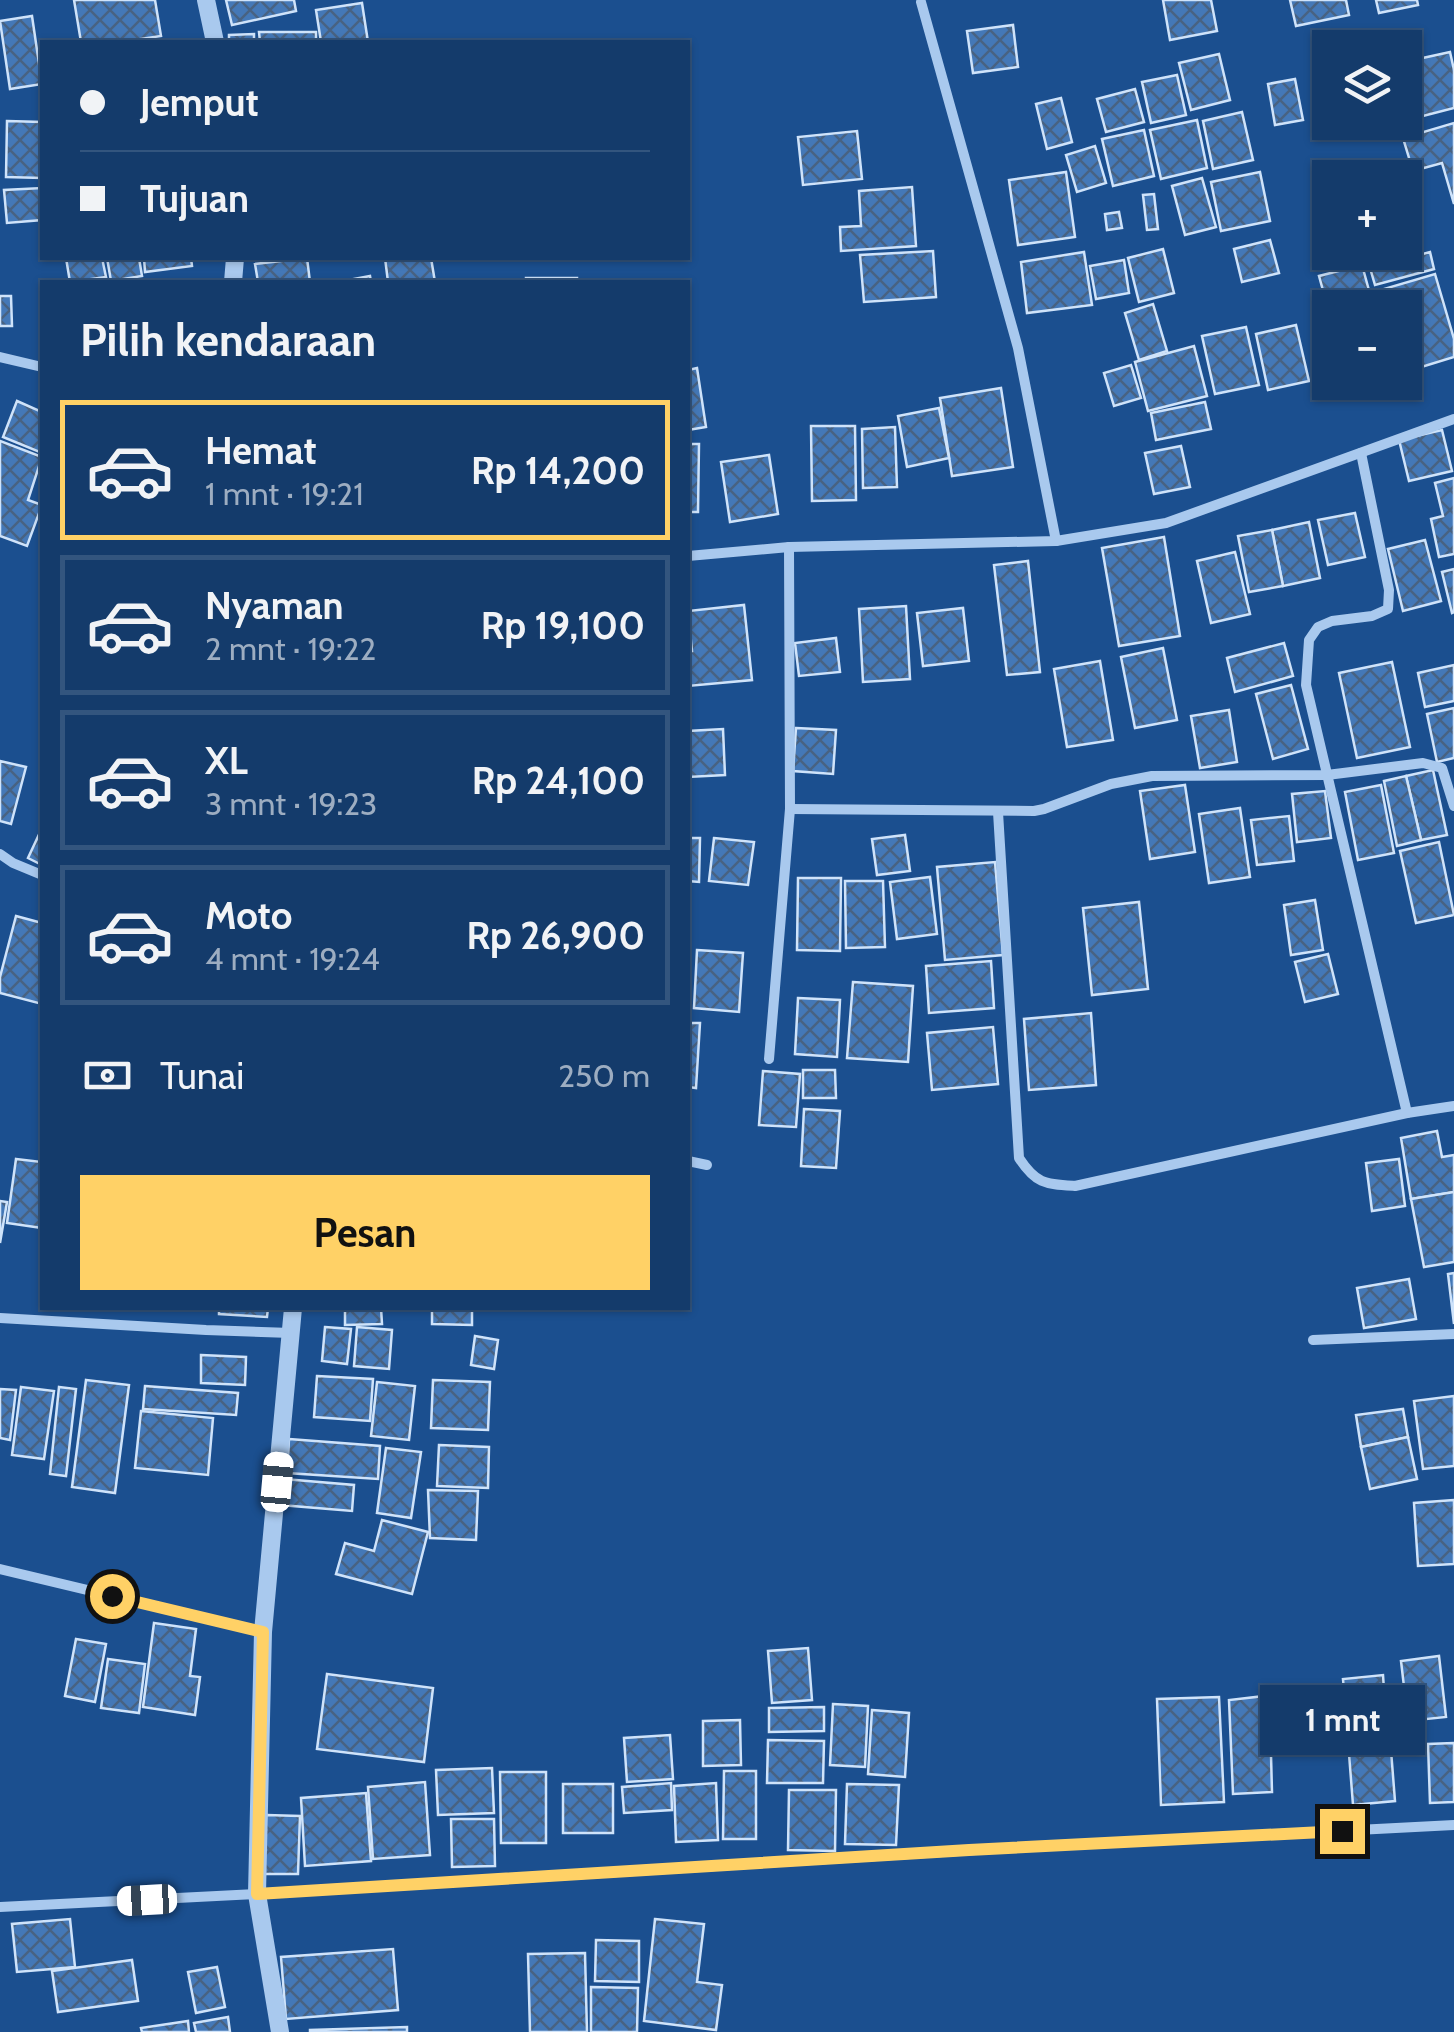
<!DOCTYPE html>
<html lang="id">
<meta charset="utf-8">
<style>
:root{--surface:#143b6b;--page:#1d4271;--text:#f1f3f6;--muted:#9dadc1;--line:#33557e;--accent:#ffd166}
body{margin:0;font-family:Cabin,sans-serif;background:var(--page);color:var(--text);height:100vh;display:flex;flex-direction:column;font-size:38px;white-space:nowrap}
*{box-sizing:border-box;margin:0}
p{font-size:32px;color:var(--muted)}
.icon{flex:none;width:55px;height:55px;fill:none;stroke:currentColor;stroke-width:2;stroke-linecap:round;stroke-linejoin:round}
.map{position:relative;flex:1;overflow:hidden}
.details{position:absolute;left:40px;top:280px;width:650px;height:1030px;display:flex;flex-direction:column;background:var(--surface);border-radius:0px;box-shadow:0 2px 8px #0004,0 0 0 2px var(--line)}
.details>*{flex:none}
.banner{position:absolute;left:40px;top:40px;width:650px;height:220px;border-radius:0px;box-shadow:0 2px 8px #0004,0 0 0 2px var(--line);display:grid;align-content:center;height:220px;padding:0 40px;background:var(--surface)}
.tools{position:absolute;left:1312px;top:30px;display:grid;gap:20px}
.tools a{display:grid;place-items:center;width:110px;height:110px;border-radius:0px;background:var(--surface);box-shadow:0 2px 8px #0004,0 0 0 2px var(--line);font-size:50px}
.end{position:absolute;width:45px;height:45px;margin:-22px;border:12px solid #ffd166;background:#111;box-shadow:0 0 0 5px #111}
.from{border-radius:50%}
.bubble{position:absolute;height:70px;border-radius:0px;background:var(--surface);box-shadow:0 2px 8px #0004,0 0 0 2px var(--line);font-size:32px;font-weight:800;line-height:70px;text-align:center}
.car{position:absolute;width:30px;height:60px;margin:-30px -15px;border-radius:12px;box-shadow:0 0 8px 2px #0007;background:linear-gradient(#fff 24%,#345 0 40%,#fff 0 76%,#345 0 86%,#fff 0)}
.banner b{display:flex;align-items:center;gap:35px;height:95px;font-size:38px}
.banner b+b{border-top:2px solid var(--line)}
.banner i{width:25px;height:25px;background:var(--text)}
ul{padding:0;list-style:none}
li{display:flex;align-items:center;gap:30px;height:140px;margin:0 20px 15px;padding:0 20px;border:5px solid var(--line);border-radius:0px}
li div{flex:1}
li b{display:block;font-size:38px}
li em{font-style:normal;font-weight:800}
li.selected{border-color:var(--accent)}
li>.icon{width:90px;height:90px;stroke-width:1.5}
h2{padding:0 40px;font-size:45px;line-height:120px}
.pay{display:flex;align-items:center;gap:25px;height:110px;padding:0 40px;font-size:38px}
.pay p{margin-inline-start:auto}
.button{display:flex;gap:20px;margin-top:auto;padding:20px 40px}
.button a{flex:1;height:115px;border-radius:0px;background:var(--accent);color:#111;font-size:40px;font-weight:800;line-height:115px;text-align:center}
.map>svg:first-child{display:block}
</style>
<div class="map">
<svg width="1454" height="2032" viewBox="0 0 1454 2032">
<defs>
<pattern id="building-cross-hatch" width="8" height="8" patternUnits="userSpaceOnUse" patternTransform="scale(2.5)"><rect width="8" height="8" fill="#4478b7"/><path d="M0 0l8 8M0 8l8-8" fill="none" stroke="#486282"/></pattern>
</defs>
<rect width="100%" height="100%" fill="#1b4f8f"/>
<g fill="url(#building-cross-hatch)" stroke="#cfe3fa" stroke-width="2.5">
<path d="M74 0H155L161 36 121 42H81Z"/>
<path d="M226 0H294L296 11 232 25Z"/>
<path d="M1163 0H1211L1217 31 1170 40Z"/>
<path d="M1290 0H1346L1349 15 1296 26Z"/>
<path d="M1376 0H1417L1418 5 1379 13Z"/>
<path d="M362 3 368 42H321L316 10Z"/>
<path d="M32 16 42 84 10 89 0 21Z"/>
<path d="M1013 25 1018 67 973 73 967 31Z"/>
<path d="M259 32H316V42H260Z"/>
<path d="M254 34V42H229V35Z"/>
<path d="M1450 52 1454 70V108L1423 116 1409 61Z"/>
<path d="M1219 54 1230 100 1191 110 1179 63Z"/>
<path d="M1177 75 1186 115 1151 123 1142 82Z"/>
<path d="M1295 79 1303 120 1275 125 1268 84Z"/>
<path d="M1135 89 1144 122 1106 132 1097 99Z"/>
<path d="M1061 98 1072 142 1047 149 1036 104Z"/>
<path d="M1242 112 1253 160 1213 169 1203 121Z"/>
<path d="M1197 120 1207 168 1161 179 1150 130Z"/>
<path d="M7 121 42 122V178L6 177Z"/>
<path d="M1454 123V204L1442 163 1413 171 1403 138Z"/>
<path d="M1144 130 1154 176 1113 186 1102 139Z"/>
<path d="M857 131 862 179 803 185 798 137Z"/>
<path d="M1095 146 1106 183 1077 192 1066 155Z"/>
<path d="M1066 172 1075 237 1018 245 1009 180Z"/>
<path d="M1260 172 1270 221 1221 231 1211 182Z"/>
<path d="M1202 178 1216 227 1185 235 1172 186Z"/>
<path d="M912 187 916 246 841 251 840 227 861 226 859 191Z"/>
<path d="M42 188V220L7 223 4 190Z"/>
<path d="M1154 194 1158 229 1147 230 1143 195Z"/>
<path d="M1119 212 1122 228 1107 230 1105 214Z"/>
<path d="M1270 240 1279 273 1242 282 1234 249Z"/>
<path d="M1163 249 1174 293 1139 302 1128 258Z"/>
<path d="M933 251 936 297 864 302 860 255Z"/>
<path d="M1084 252 1092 305 1027 313 1021 262Z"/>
<path d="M1430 252 1434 269 1375 285 1370 268Z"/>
<path d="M66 258H102L106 277 70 282Z"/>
<path d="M107 258H139L142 276 111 281Z"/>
<path d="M144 258H191L192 266 145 272Z"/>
<path d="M307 258 310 282H258L255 264Z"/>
<path d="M385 258H431L435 282H388Z"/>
<path d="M1124 260 1129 293 1096 299 1090 266Z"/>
<path d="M1362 265 1370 294 1327 305 1319 276Z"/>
<path d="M1435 274 1454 339V357L1405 372V308H1381L1377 291Z"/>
<path d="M370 276 371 282H338Z"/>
<rect x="526" y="278" width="51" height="4"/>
<path d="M0 296H11L12 326H0Z"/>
<path d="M1367 296 1372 308 1339 307Z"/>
<path d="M1153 304 1167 351 1139 360 1125 313Z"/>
<path d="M1296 325 1309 381 1268 390 1256 334Z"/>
<path d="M1246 327 1259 385 1215 394 1202 336Z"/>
<path d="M1194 346 1207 396 1148 411 1135 362Z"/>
<path d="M1131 365 1141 398 1114 406 1104 373Z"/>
<path d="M697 368 706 427 688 430V370Z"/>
<path d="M1001 388 1013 467 952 476 940 398Z"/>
<path d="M17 401 42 412V453L3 437Z"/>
<path d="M1205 402 1211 429 1156 440 1151 413Z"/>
<path d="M939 408 949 458 907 467 898 416Z"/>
<path d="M811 426H855L856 500 812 501Z"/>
<path d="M895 427 897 487 863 488 862 429Z"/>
<path d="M1442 430 1452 471 1409 481 1399 440Z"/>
<path d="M0 441 42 457 28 500 42 505 27 546 0 536Z"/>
<path d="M688 444H699L698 512H688Z"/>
<path d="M1181 446 1190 487 1154 494 1145 453Z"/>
<path d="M769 455 778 514 730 522 721 462Z"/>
<path d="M1454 478V554L1439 557 1431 519 1443 516 1435 483Z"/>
<path d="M1355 513 1365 557 1328 565 1318 520Z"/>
<path d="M1309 522 1320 578 1283 586 1272 530Z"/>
<path d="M1272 530 1283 586 1249 592 1238 536Z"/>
<path d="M1164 537 1180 636 1119 646 1102 548Z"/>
<path d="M1425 540 1441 601 1403 611 1388 549Z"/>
<path d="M1235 552 1250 614 1211 623 1197 561Z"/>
<path d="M1028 561 1040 672 1007 675 994 565Z"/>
<path d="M1454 569V612L1452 613 1442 572Z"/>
<path d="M744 605 752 680 688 686V651H692L688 611Z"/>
<path d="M906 606 910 679 863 682 859 609Z"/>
<path d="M963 608 969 661 923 666 917 613Z"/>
<path d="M836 638 840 672 799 676 795 643Z"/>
<path d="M1284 643 1293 676 1235 692 1227 658Z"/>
<path d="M1163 648 1177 720 1135 728 1121 657Z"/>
<path d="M1100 661 1113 740 1067 747 1054 669Z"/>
<path d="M1392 662 1410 747 1357 758 1339 673Z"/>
<path d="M1454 665V701L1425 707 1418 673Z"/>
<path d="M1291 685 1308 749 1273 759 1256 694Z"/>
<path d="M1454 708V758L1437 762 1427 714Z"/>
<path d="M1229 710 1237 762 1200 768 1191 716Z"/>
<path d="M796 728 836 730 833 774 793 771Z"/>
<path d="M723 729 725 775 688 777V731Z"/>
<path d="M0 761 26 767 11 824 0 821Z"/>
<path d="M1433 770 1447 835 1421 840 1406 776Z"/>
<path d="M1406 776 1421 840 1397 846 1384 781Z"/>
<path d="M1185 785 1195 852 1150 859 1140 791Z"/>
<path d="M1381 785 1394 853 1358 860 1345 792Z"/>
<path d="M1325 791 1331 838 1297 842 1292 794Z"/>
<path d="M1240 808 1250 877 1209 883 1199 814Z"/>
<path d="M1289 816 1294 861 1257 865 1251 820Z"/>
<path d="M42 828V865L28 858Z"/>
<path d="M905 835 910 871 877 875 872 839Z"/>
<path d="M688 838H700L699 882 688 881Z"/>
<path d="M714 838 754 842 748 885 709 881Z"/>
<path d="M1439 842 1454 915 1416 923 1400 851Z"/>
<path d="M995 862 1003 955 945 960 937 867Z"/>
<path d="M930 877 937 934 897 939 890 882Z"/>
<path d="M798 878H841L840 951 797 950Z"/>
<path d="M845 881H883L885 947 846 948Z"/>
<path d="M1315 900 1323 950 1291 955 1284 905Z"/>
<path d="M1139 902 1148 989 1092 995 1083 908Z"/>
<path d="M16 916 42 923V1004L0 993V977Z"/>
<path d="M697 950 743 953 739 1012 694 1008Z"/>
<path d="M1328 954 1338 994 1305 1002 1295 962Z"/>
<path d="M991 961 994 1008 929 1013 926 966Z"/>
<path d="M853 982 913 986 908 1062 847 1058Z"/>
<path d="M798 998 840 1000 837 1057 795 1054Z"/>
<path d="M1091 1013 1096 1085 1029 1090 1024 1019Z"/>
<path d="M688 1023H700L696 1088 688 1087Z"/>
<path d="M993 1027 998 1084 932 1090 927 1033Z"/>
<path d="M803 1070H835L836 1098H803Z"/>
<path d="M763 1071 800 1074 796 1127 759 1125Z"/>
<path d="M804 1109 840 1111 836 1168 801 1166Z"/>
<path d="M1437 1131 1442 1157 1454 1155V1192L1411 1199 1401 1138Z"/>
<path d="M16 1159 42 1162V1228L7 1223Z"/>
<path d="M1399 1159 1405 1206 1372 1211 1366 1163Z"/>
<path d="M1454 1192V1262L1424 1267 1411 1199Z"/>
<path d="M0 1201 7 1202 0 1243Z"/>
<path d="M1454 1273V1324L1448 1274Z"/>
<path d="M1409 1279 1416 1319 1364 1328 1357 1288Z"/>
<path d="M219 1308H268L267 1317 219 1314Z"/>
<path d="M345 1308H381L382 1324 345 1325Z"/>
<path d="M432 1308H472V1325L432 1324Z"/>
<path d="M325 1327 351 1329 347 1364 322 1361Z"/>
<path d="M357 1327 392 1330 389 1369 354 1366Z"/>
<path d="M475 1336 498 1340 494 1369 471 1365Z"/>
<path d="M201 1355 246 1357 245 1385 201 1383Z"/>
<path d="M317 1376 373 1379 370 1421 314 1417Z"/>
<path d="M86 1380 129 1385 115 1493 72 1487Z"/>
<path d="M433 1380 490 1382 488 1430 431 1428Z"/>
<path d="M377 1382 415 1386 409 1440 371 1436Z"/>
<path d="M145 1386 238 1393 236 1415 143 1409Z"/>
<path d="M21 1387 54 1391 44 1459 12 1455Z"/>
<path d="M59 1387 76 1389 66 1476 50 1474Z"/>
<path d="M0 1389 16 1390 10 1440 0 1438Z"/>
<path d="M1454 1396V1466L1423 1469 1414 1401Z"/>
<path d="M1403 1409 1408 1437 1361 1447 1356 1415Z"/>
<path d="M141 1411 213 1418 208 1475 135 1468Z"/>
<path d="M1408 1437 1417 1479 1370 1489 1361 1447Z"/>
<path d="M289 1439 380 1446 378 1479 287 1473Z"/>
<path d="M439 1445 489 1447 488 1488 437 1486Z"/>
<path d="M386 1448 421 1452 411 1518 377 1513Z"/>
<path d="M284 1479 354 1485 352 1511 281 1505Z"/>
<path d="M428 1490 478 1491 476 1540 430 1538Z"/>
<path d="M1454 1500V1564L1418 1566 1414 1503Z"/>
<path d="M382 1520 428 1532 412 1594 336 1574 345 1543 374 1551Z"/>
<path d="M154 1623 196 1629 190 1676 200 1677 195 1715 143 1707Z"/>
<path d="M76 1639 106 1644 95 1702 65 1696Z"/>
<path d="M808 1648 812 1700 772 1703 768 1651Z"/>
<path d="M1439 1656 1446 1717 1408 1721 1401 1661Z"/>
<path d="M108 1659 145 1664 139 1713 101 1708Z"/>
<path d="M327 1674 433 1688 424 1762 317 1749Z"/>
<path d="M1383 1675 1386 1720 1347 1724 1343 1679Z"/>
<path d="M1282 1694 1289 1753 1271 1755 1272 1792 1233 1794 1229 1700Z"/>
<path d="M1219 1697 1224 1802 1161 1805 1157 1699Z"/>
<path d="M833 1704 868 1706 865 1767 830 1765Z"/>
<path d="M824 1707V1731L769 1732V1708Z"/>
<rect x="1289" y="1708" width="30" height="33"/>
<path d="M872 1710 909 1713 905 1777 868 1774Z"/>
<path d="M740 1720 741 1765 703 1766V1721Z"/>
<path d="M1389 1725 1395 1801 1353 1805 1347 1728Z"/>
<path d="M670 1735 673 1779 627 1782 624 1738Z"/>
<path d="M768 1740 824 1741 823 1783H767Z"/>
<path d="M1454 1743V1802L1430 1803 1428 1744Z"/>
<path d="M492 1768 494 1813 438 1815 436 1770Z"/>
<path d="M724 1771H756V1839H723Z"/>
<path d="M500 1772H546V1843H501Z"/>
<path d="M425 1782 430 1855 373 1859 368 1787Z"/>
<path d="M671 1783 672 1810 624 1813 622 1787Z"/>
<path d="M716 1783 718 1840 676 1842 674 1786Z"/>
<rect x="563" y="1784" width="50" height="49"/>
<path d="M847 1784 899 1785 896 1845 845 1844Z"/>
<path d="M789 1790H836L835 1851 788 1850Z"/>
<path d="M366 1793 371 1861 305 1866 301 1798Z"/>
<path d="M266 1815 300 1816 298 1874H264Z"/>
<path d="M451 1819H494L495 1866 452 1867Z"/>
<path d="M70 1919 75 1967 17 1972 12 1924Z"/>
<path d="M655 1919 704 1924 697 1982 722 1985 716 2030 644 2021Z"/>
<path d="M596 1940 639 1941V1982L595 1981Z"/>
<path d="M393 1949 398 2010 286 2019 281 1957Z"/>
<path d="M585 1953 587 2032H530L528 1954Z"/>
<path d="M132 1960 138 2001 58 2012 52 1971Z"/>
<path d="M217 1967 225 2007 196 2013 188 1972Z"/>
<path d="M591 1987 638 1988 637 2032H591Z"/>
<path d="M228 2017 230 2032H196L194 2023Z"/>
<path d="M188 2021 189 2032H142L141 2028Z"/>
<path d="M407 2027V2032H310V2030Z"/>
</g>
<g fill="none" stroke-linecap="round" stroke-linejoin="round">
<g stroke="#a9c9ee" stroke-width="10">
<path d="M921 2 1018 348 1056 541"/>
<path d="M0 357 42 367"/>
<path d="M1361 453 1389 590 1388 609 1372 616 1332 621 1318 627 1309 640 1306 685 1407 1113"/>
<path d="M688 556 789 547 1056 541 1166 523 1454 419"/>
<path d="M790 809 1034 811 1044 809 1111 784 1152 776 1327 775 1423 763 1442 768 1454 806"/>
<path d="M998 812 1019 1158C1036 1184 1045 1184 1075 1186L1407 1113 1454 1106"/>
<path d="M0 854 13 863 42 875"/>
<path d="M769 1059 790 809 789 547"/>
<path d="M688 1161 707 1165"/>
<path d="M0 1318 206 1330 291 1333"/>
<path d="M1313 1340 1454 1334"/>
<path d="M0 1569 263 1632"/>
<path d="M0 1907 257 1894 1008 1848 1454 1825"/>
</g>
<g stroke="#a9c9ee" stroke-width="18">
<path d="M206 0 215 42"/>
<path d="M233 282 235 258"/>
<path d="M280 2032 257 1894 263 1632 293 1308"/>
</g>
</g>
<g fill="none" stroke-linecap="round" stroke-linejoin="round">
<path stroke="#ffd166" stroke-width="12" d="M112 1596 263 1632 257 1894 969 1850 1342 1831"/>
</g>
</svg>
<div class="tools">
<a><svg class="icon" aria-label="layers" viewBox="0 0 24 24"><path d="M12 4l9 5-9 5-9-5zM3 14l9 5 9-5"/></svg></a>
<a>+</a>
<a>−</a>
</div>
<i class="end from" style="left:112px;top:1596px"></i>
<i class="end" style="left:1342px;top:1831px"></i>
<div class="bubble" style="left:1260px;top:1685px;width:165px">1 mnt</div>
<i class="car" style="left:277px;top:1482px;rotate:5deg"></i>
<i class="car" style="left:147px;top:1900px;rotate:267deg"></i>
<div class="banner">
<b><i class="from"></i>Jemput</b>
<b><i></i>Tujuan</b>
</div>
<section class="details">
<h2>Pilih kendaraan</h2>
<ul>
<li class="selected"><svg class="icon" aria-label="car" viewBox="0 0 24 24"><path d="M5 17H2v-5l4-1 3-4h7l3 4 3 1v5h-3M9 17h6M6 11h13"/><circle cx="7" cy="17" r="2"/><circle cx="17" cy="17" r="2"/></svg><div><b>Hemat</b><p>1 mnt · 19:21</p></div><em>Rp 14,200</em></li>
<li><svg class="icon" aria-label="car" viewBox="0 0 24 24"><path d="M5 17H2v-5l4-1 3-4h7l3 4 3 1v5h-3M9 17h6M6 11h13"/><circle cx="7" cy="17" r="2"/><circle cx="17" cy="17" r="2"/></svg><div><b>Nyaman</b><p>2 mnt · 19:22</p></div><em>Rp 19,100</em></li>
<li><svg class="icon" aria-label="car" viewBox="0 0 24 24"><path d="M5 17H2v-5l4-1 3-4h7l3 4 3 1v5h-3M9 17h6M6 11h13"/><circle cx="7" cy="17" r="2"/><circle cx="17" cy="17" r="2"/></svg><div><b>XL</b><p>3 mnt · 19:23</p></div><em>Rp 24,100</em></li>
<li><svg class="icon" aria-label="car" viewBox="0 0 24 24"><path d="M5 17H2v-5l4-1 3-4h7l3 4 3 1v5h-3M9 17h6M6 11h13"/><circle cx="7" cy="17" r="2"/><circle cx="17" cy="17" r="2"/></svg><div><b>Moto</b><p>4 mnt · 19:24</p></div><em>Rp 26,900</em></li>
</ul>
<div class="pay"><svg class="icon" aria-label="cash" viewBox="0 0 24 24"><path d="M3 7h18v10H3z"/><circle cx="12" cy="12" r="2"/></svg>Tunai<p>250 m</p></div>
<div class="button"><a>Pesan</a></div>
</section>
</div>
